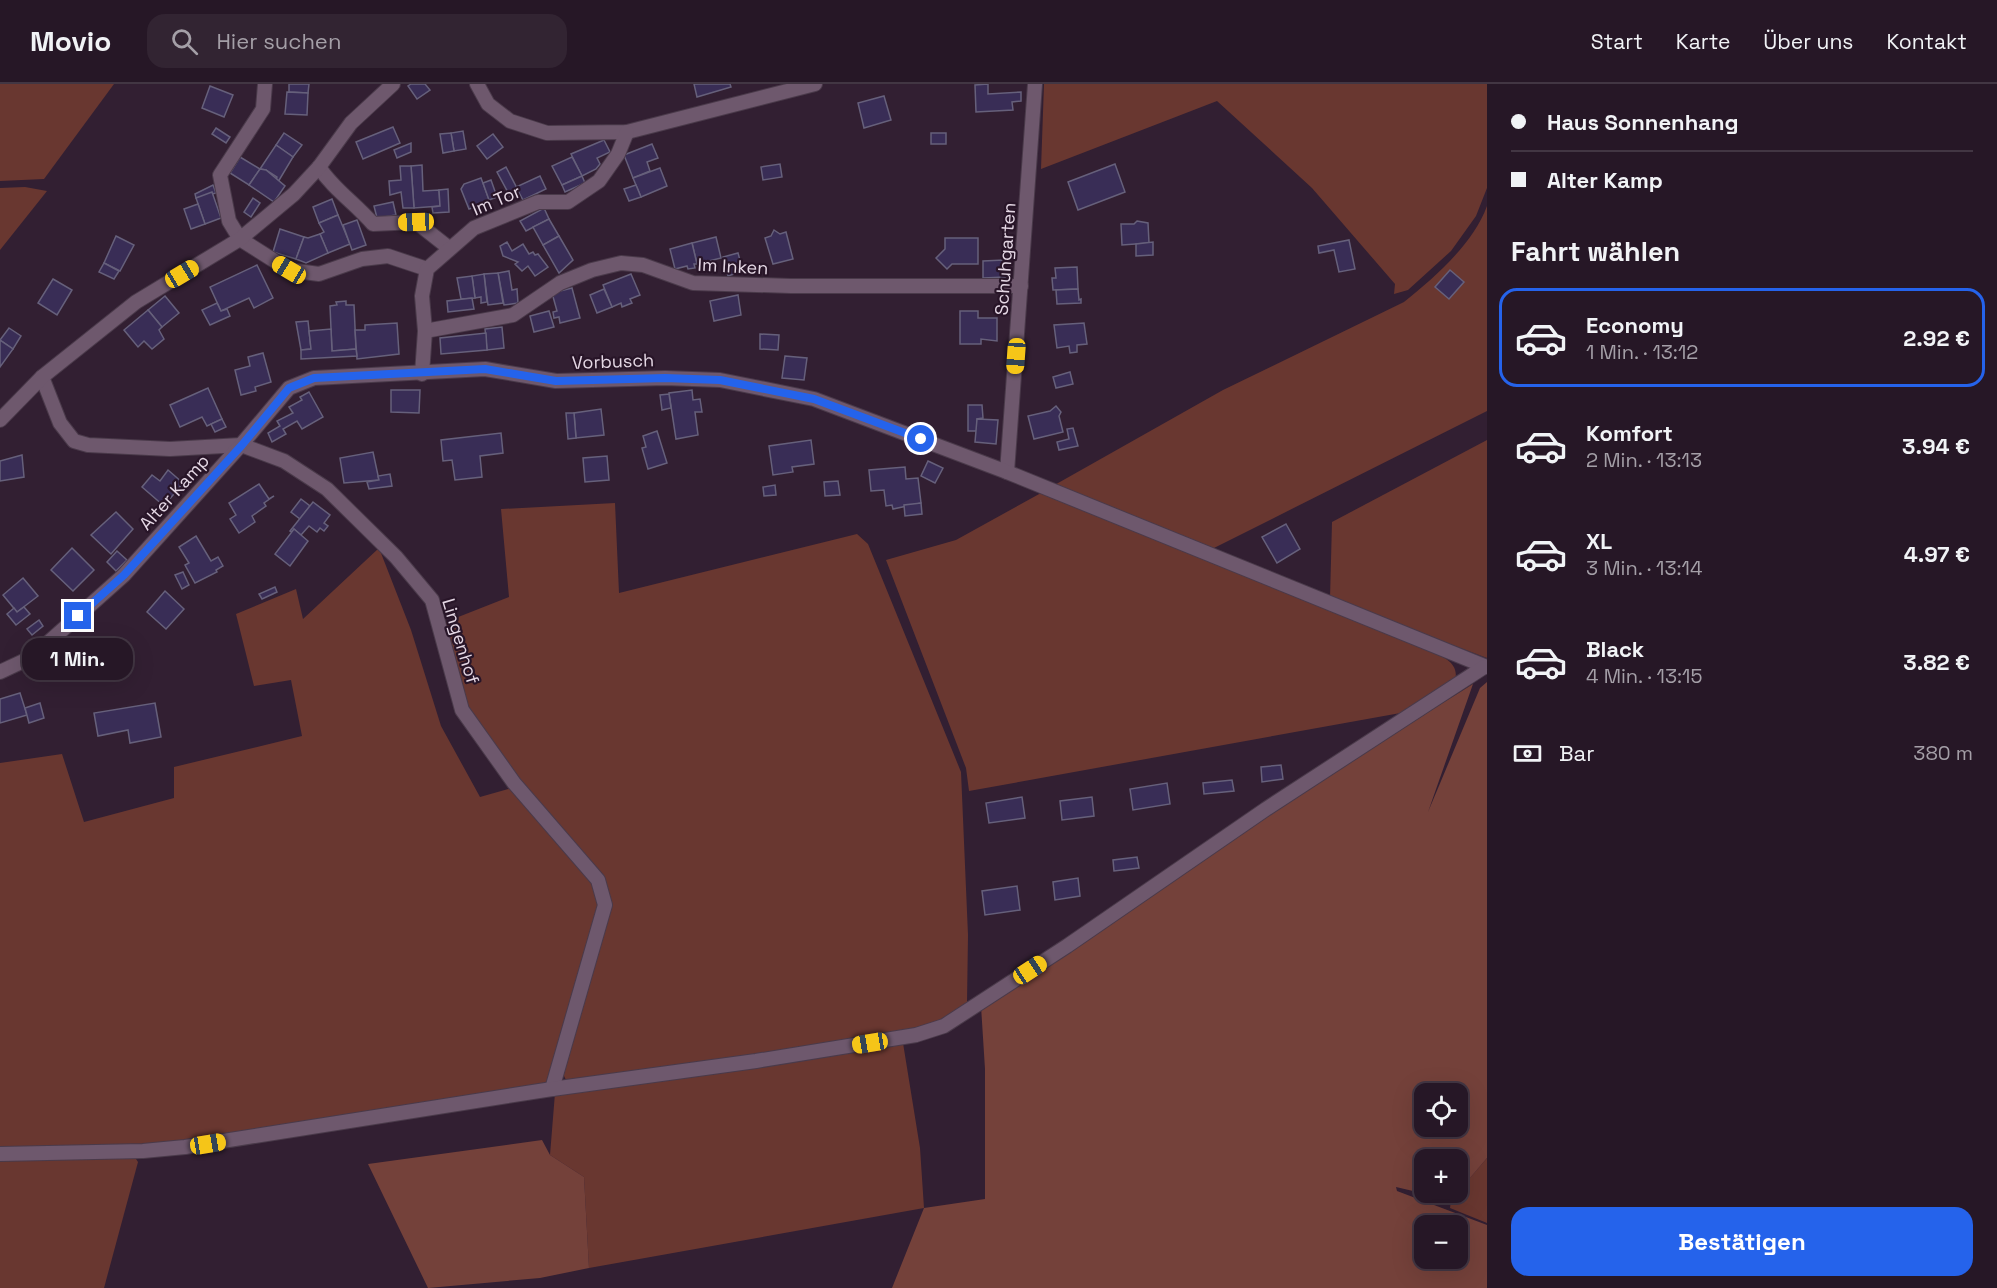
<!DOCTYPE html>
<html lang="de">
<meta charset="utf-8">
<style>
:root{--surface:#261726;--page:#322432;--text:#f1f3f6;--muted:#a49fa7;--line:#423643;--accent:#2563eb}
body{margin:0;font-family:"Space Grotesk",sans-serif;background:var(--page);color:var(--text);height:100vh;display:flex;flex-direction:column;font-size:22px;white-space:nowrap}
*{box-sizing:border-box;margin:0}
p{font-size:20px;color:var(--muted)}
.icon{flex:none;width:33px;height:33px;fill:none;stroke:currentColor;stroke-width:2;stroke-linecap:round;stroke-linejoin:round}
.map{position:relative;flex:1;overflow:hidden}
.drawer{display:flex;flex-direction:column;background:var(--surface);width:510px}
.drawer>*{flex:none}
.banner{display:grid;align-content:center;height:132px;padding:0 24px;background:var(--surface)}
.buttons{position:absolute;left:1414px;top:999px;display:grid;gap:12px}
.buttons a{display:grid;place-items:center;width:54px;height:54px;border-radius:12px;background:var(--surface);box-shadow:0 6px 24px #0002,0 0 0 2px var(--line);font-size:30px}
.end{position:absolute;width:27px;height:27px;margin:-14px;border:8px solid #2563eb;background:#fff;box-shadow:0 0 0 3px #fff}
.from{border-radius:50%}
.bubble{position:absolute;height:42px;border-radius:18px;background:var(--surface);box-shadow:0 6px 24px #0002,0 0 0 2px var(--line);font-size:20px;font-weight:800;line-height:42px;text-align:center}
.car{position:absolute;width:18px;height:36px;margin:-18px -9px;border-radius:8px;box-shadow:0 0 4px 2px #0007;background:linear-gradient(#f5c518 24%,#345 0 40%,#f5c518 0 76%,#345 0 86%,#f5c518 0)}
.banner b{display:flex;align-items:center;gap:21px;height:57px;font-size:22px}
.banner b+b{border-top:2px solid var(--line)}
.banner i{width:15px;height:15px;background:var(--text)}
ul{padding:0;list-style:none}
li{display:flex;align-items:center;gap:18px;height:99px;margin:0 12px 9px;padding:0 12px;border:3px solid transparent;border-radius:18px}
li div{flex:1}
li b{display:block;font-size:22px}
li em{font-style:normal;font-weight:800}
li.on{border-color:var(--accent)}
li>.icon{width:54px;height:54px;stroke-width:1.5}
h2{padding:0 24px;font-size:27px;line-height:72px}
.pay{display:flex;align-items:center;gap:15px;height:66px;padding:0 24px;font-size:22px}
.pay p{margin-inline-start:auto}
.primary-button{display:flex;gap:12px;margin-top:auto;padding:12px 24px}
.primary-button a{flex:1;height:69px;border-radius:18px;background:var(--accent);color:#fff;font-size:24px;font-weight:800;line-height:69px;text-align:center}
header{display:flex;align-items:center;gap:36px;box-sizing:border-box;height:84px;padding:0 30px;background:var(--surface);border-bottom:2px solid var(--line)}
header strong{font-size:28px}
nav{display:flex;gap:33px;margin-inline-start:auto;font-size:21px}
.search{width:420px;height:54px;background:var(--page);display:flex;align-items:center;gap:15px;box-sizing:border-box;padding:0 21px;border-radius:18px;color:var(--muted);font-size:22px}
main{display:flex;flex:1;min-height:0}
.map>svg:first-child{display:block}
</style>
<header>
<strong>Movio</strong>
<div class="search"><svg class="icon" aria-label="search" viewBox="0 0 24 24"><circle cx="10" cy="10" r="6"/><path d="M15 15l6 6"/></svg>Hier suchen</div>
<nav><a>Start</a><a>Karte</a><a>Über uns</a><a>Kontakt</a></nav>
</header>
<main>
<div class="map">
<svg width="1487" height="1204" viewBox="0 0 1487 1204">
<rect width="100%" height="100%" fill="#321f32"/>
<g fill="#693730">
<path d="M0 0H114L44 95 0 97Z"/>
<path d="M1044 0H1487V104L1476 132 1451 167 1408 206 1394 210 1395 200 1312 104 1217 17 1041 85Z"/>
<path d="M25 103 47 107 0 166V104Z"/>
<path d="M1487 122V327L1208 467 1051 403 1223 306 1404 218C1435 193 1473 160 1487 122Z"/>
<path d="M1487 356V574L1330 515 1332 438Z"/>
<path d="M1041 409 1428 565C1442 573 1460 578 1455 597L1406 628 969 707 966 684 886 476 956 456Z"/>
<path d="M615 419 619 509 857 450 868 460 961 688 968 851 967 919 925 946 572 998 566 996 563 990 607 820 465 623 443 539 509 513 501 425Z"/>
<path d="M379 464 411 546 441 642 480 713 512 704 594 797 600 823 548 999 183 1059 127 1063 0 1065V679L62 670 84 738 174 714V683L302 652 291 596 254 602 236 530 296 505 303 535Z"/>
<path d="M903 959 920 1064 924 1124 589 1184 584 1093 550 1071 555 1009Z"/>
<path d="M134 1072 138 1078 104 1204H0V1074Z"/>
<path d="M1487 1074V1139L1450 1124 1451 1116Z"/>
</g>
<g fill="#74413a" fill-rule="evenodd">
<path d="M1487 598V1074L1458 1108V1076H1425V1108H1458L1451 1116 1396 1103 1397 1107 1487 1141V1204H892L924 1124 985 1115V985L981 922 1112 826 1473 600 1428 728 1480 604ZM1425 1010H1458V1042H1425ZM1425 1142H1458V1174H1425Z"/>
<path d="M542 1056 550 1071 584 1093 589 1184 540 1194 428 1204 368 1080Z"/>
</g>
<g fill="#392d56" stroke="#66607b" stroke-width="1.5">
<path d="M289 0H309L308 9 289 8Z"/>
<path d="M411 0H425L430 6 417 15 408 2Z"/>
<path d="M694 0H730L731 3 697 13Z"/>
<path d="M988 0V10L1021 8V17L1012 18 1013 26 976 28 975 1Z"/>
<path d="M210 2 233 11 224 33 202 24Z"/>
<path d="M287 8 308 9 307 31 285 30Z"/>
<path d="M884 12 891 36 864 44 858 19Z"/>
<path d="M393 43 400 59 363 75 356 58Z"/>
<path d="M216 44 230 53 226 59 212 50Z"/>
<path d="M463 47 466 65 454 67 451 49Z"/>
<path d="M284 49 302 61 293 73 276 61Z"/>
<path d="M451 49 454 67 443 69 440 50Z"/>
<rect x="931" y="49" width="15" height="11"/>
<path d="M493 50 503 63 487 75 477 62Z"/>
<path d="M604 56 610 68 597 74 600 80 596 85 582 92 571 70Z"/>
<path d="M411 59V68L397 74 394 66Z"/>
<path d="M652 60 658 74 647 78 650 87 633 94 624 71Z"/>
<path d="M276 61 293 73 278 98 276 96 277 93 266 86 260 85Z"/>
<path d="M240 73 260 85 249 101 230 89Z"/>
<path d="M572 73 582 92 562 101 552 82Z"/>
<path d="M780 80 782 93 763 96 761 83Z"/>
<path d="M1115 80 1125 108 1078 126 1068 98Z"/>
<path d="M422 81 423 107 439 106 440 122 414 124 411 82Z"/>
<path d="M400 82H411L414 124H403L401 108 390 111 389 97 401 96Z"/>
<path d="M506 83 520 110 511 114 497 88Z"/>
<path d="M660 84 667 102 641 113 633 94Z"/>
<path d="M260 85 266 86 285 102 274 118 249 101Z"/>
<path d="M540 92 546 105 523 116 516 103Z"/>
<path d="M582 92 585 99 565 108 562 101Z"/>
<path d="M481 94 490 118 469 125 461 105 464 100Z"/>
<path d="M491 96 497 113 489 116 483 99Z"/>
<path d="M213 101 216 109 196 114 195 110Z"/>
<path d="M636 101 641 113 629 117 624 105Z"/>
<path d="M448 105 449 128 433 129 432 123 440 122 439 106Z"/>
<path d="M212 108 221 134 205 140 196 114Z"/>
<path d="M253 114 260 119 251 133 244 128Z"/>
<path d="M332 115 338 131 319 139 313 123Z"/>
<path d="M393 118 396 131 377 134 374 122Z"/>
<path d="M198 120 205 140 191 145 184 125Z"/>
<path d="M544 124 549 135 526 147 520 137Z"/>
<path d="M338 131 350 160 328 169 320 150 324 148 319 139Z"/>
<path d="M549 135 559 152 543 161 533 143Z"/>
<path d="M357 136 366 161 352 166 343 141Z"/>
<path d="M1137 137 1148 139 1149 159 1122 161 1121 140H1134Z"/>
<path d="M280 145 304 153 296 175 273 168Z"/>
<path d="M774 146 780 150 786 148 793 175 773 180 765 154 771 152Z"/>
<path d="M320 150 328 169 306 179 296 175 304 153 308 154Z"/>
<path d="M116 152 134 161 120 187 104 179Z"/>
<path d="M559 152 573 176 559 189 543 161Z"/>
<path d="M716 153 721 174 697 180 692 159Z"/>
<path d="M945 154H978V180H952L947 185 936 174 945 165Z"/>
<path d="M1349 156 1355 185 1339 188 1334 166 1319 169 1318 162Z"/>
<path d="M507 158 512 167 523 160 529 170 533 168 535 171 538 170 548 183 535 192 528 182 522 187 515 180 518 178 503 172 500 162Z"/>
<path d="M1153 158V171L1136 172V160Z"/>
<path d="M692 159 697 180H694L695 184 688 185 687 182 675 185 670 165Z"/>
<path d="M738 169 743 187 728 192 723 173Z"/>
<path d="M1004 176 1005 193 983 194V177Z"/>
<path d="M104 179 119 187 114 195 99 188Z"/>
<path d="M257 181 273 214 254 224 249 214 221 227 210 203Z"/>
<path d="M1077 183 1078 205 1053 206 1052 194H1056L1055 184Z"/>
<path d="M1450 186 1464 198 1449 215 1435 203Z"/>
<path d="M509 187 512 206 517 205 518 219 504 221 498 189Z"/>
<path d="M498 189 503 219 488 221 484 190Z"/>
<path d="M484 190 487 218 481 219V213L475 214 472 192Z"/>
<path d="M631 190 640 211 630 215 632 219 622 223 621 219 612 223 603 201Z"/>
<path d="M472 192 475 214 461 215 457 194Z"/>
<path d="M53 195 72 206 57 231 38 219Z"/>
<path d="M572 204 580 234 560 239 559 233 554 234 553 228 557 227 552 209Z"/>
<path d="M604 205 612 223 597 229 590 211Z"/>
<path d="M1078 205 1079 216 1081 215V219L1057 220 1056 206Z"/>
<path d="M738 211 741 231 714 237 710 217Z"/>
<path d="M165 212 179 229 162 243 148 226Z"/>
<path d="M472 214 474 225 448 228 447 217Z"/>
<path d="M346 217V221H354L356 265 332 267 330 222 337 221 336 218Z"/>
<path d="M217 219 221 227 227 225 230 232 210 241 202 226Z"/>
<path d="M148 226 162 243 159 246 164 255 152 265 144 257 138 263 124 246Z"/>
<path d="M549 227 554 243 534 248 530 232Z"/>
<path d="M960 227H978V234H997V257L981 255V260H960Z"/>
<path d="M308 237 311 265 301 266 296 238Z"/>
<path d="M397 239 399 270 357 275 355 246H365V241Z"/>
<path d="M1084 239 1087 260 1077 261V268L1070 269 1069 262 1057 264 1054 241Z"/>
<path d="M502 243 504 264 487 266 485 245Z"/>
<path d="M9 244 21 252 13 265 0 256Z"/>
<path d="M331 245 332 267 356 265 357 272 301 275V266L311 265 309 247Z"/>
<path d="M486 249 487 266 441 270 440 254Z"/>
<path d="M760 250 779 251 778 266 760 265Z"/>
<path d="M0 256 13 265 0 283Z"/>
<path d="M263 269 271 298 255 303 256 307 241 311 235 286 250 282 248 273Z"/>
<path d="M785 272 807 274 804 296 782 294Z"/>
<path d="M1070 288 1073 300 1056 304 1053 293Z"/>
<path d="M208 304 222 335 207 342 202 333 180 343 170 321Z"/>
<path d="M391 306H420L419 329 391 328Z"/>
<path d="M692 306 693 316 700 315 702 328H695L698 351 676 355 669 309Z"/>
<path d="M309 308 323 333 302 345 297 337 283 345 286 350 272 358 268 349 280 342 277 337 293 329 289 323 302 316 300 313Z"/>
<path d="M669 310 671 324 662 326 660 311Z"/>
<path d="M968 321H982L983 334 977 335V347H968Z"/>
<path d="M1056 322 1061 328 1059 332 1063 348 1034 355 1028 332 1050 327Z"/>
<path d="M601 325 604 351 576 354 574 329Z"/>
<path d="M566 329H574L576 354 568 355Z"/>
<path d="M222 335 226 343 215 348 211 340Z"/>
<path d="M977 335 998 336 996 360 975 358Z"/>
<path d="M1073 344 1078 362 1059 366 1057 358 1069 355 1067 345Z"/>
<path d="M657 347 667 379 648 385 642 364 646 363 643 352Z"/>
<path d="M501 349 503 369 480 372 482 393 455 396 452 376 443 377 441 356Z"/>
<path d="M811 356 814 380 792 383 793 388 773 391 769 362Z"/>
<path d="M373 368 379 396 344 399 340 374Z"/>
<path d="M22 371 24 393 0 397V377Z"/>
<path d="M607 372 609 396 585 398 583 374Z"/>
<path d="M928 377 943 384 935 399 921 392Z"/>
<path d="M905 383 906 395 918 394 921 419 893 425 892 421 886 422 884 406 871 407 869 386Z"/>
<path d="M168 386 183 399 164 422 142 403 152 391 160 397Z"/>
<path d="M390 390 392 402 369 405 367 398 379 396 378 392Z"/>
<path d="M838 397 840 411 825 412 824 398Z"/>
<path d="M259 400 269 415 274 412 264 419 266 422 252 432 255 438 239 449 230 435 236 431 229 419Z"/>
<path d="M775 401 776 411 764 412 763 403Z"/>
<path d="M301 415 310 422 300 435 291 428Z"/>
<path d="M313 418 330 431 324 439 328 442 324 447 320 444 317 448 309 442 301 451 294 445 292 448 290 447Z"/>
<path d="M921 419 922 430 905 432 904 421Z"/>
<path d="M116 428 133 445 111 470 91 451Z"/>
<path d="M1286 440 1300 465 1277 479 1262 453Z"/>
<path d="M294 445 308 457 290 482 275 470Z"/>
<path d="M196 452 211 477 218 473 223 482 216 486 217 488 195 499 185 481 189 479 179 463Z"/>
<path d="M72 464 94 486 73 507 51 486Z"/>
<path d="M117 467 127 476 116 487 107 478Z"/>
<path d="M183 488 189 501 182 505 175 491Z"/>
<path d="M23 494 38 512 17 528 3 511Z"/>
<path d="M275 503 277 508 262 515 259 510Z"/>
<path d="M165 507 184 525 166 545 147 528Z"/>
<path d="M24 523 30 530 16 541 7 530 14 524 17 528Z"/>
<path d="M39 536 43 542 32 551 27 545Z"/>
<path d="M20 609 27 631 0 639V615Z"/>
<path d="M40 619 44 634 29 639 25 624Z"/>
<path d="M155 619 161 653 130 659 128 646 98 652 94 629Z"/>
<path d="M1281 681 1283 695 1262 698 1261 683Z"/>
<path d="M1232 696 1234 707 1204 710 1203 699Z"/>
<path d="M1167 699 1170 720 1133 726 1130 705Z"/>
<path d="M1022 713 1025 734 989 739 986 719Z"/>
<path d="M1092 713 1094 732 1062 736 1060 717Z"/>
<path d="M1137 773 1139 784 1114 787 1113 776Z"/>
<path d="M1078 794 1080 812 1055 816 1053 798Z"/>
<path d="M1017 802 1020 826 985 831 982 807Z"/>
</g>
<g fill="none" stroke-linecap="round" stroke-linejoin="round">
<g stroke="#4a3a4a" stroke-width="16">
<g id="minor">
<path d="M265 0 263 25 220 91 229 137 240 155 289 186 319 190 362 175 388 172 427 185"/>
<path d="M477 0 488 20 510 37 547 49 627 48 815 0"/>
<path d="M319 83C333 105 355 119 373 140L416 138 449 164"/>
<path d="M425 247 513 231 560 199 592 186 621 179 643 181 693 199 791 202H1021"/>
<path d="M422 290 425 247 422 212 427 185 474 144 538 118H568L599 97 618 70 627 48"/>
<path d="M42 293 60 339 74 357 88 361 170 365 241 361 284 377 327 405 396 473 432 516 462 626 514 699 598 796 605 821 552 1005"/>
<path d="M0 336 42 293 136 218 240 155 294 110 319 83 351 39 393 0"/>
<path d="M1007 388 1035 0"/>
<path d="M0 588 32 573 124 491 241 361 289 304 314 294 485 285 556 297 665 294 720 296 814 315 1007 388 1487 583"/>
<path d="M0 1070 143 1067 185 1063 552 1005 756 977 916 951 944 942 1067 862 1266 725 1484 583"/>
</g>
</g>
<use href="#minor" stroke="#6e586d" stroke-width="14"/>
</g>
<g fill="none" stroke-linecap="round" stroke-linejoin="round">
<path stroke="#2563eb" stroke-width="8" d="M78 532 124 491 242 361 289 304 314 294 485 285 556 297 665 294 720 296 814 315 921 355"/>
</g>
<g text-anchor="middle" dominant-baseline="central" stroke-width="4.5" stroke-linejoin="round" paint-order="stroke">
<g font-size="18" fill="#e5d8e5" stroke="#281528">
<text transform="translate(496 116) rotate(-23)">Im Tor</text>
<text transform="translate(1005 175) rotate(-86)">Schuhgarten</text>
<text transform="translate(733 182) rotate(3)">Im Inken</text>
<text transform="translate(613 277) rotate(-2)">Vorbusch</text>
<text transform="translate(174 408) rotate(-48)">Alter Kamp</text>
<text transform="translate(461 557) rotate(73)">Lingenhof</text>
</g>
</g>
</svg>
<div class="buttons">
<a><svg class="icon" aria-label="locate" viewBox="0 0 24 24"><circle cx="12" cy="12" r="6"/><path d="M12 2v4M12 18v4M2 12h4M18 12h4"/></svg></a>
<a>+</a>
<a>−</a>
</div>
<i class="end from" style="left:921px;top:355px"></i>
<i class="end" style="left:78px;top:532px"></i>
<div class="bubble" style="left:22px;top:554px;width:111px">1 Min.</div>
<i class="car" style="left:416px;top:138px;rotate:268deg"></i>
<i class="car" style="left:289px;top:186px;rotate:301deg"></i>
<i class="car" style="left:182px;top:190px;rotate:59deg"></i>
<i class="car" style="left:1016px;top:272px;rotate:184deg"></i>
<i class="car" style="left:1030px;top:886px;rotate:57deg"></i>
<i class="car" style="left:870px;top:959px;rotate:261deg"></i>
<i class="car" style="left:208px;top:1060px;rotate:81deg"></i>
</div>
<section class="drawer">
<div class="banner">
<b><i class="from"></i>Haus Sonnenhang</b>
<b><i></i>Alter Kamp</b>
</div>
<h2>Fahrt wählen</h2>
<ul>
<li class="on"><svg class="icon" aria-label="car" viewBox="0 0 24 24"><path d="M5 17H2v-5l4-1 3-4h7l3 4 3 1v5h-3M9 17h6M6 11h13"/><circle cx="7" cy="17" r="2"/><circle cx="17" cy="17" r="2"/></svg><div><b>Economy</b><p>1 Min. · 13:12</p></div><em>2.92 €</em></li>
<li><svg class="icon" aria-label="car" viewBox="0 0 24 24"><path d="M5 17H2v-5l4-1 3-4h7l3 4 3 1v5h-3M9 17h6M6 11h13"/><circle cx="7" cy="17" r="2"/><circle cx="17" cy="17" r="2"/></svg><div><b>Komfort</b><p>2 Min. · 13:13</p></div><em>3.94 €</em></li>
<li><svg class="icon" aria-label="car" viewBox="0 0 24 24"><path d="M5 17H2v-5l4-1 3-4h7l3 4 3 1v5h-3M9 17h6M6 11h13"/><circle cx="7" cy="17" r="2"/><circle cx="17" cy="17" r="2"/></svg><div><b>XL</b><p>3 Min. · 13:14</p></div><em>4.97 €</em></li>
<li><svg class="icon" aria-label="car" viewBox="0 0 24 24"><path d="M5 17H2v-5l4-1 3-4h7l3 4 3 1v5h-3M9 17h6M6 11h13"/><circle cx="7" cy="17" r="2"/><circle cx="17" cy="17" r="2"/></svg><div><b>Black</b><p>4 Min. · 13:15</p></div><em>3.82 €</em></li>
</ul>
<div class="pay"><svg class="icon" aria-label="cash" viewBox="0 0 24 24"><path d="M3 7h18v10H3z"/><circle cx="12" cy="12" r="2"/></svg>Bar<p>380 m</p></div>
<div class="primary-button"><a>Bestätigen</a></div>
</section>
</main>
